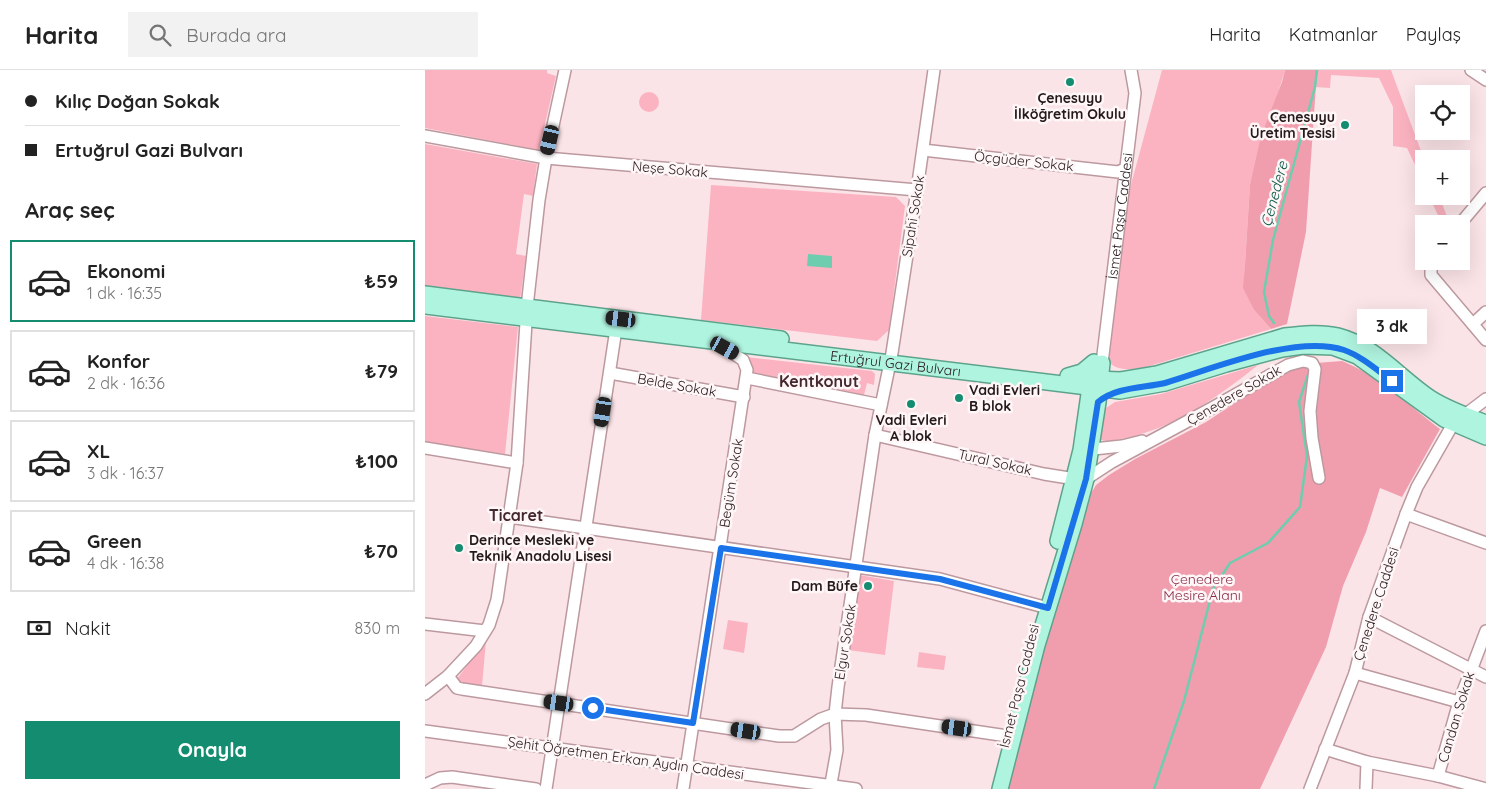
<!DOCTYPE html>
<html lang="tr">
<meta charset="utf-8">
<style>
:root{--surface:#fff;--page:#f2f2f2;--text:#222;--muted:#767676;--line:#e0e0e0;--accent:#138c6f}
body{margin:0;font-family:Quicksand,sans-serif;background:var(--page);color:var(--text);height:100vh;display:flex;flex-direction:column;font-size:19px;white-space:nowrap}
*{box-sizing:border-box;margin:0}
p{font-size:16px;color:var(--muted)}
.icon{flex:none;width:28px;height:28px;fill:none;stroke:currentColor;stroke-width:2;stroke-linecap:round;stroke-linejoin:round}
.map{position:relative;flex:1;overflow:hidden}
.sheet{display:flex;flex-direction:column;background:var(--surface);width:425px}
.sheet>*{flex:none}
.guide{display:grid;align-content:center;height:110px;padding:0 25px;background:var(--surface)}
.fabs{position:absolute;left:990px;top:15px;display:grid;gap:10px}
.fabs a{display:grid;place-items:center;width:55px;height:55px;border-radius:0px;background:var(--surface);box-shadow:0 5px 20px #0002;font-size:25px}
.end{position:absolute;width:22px;height:22px;margin:-11px;border:6px solid #1a73e8;background:#fff;box-shadow:0 0 0 2px #fff}
.from{border-radius:50%}
.bubble{position:absolute;height:35px;border-radius:0px;background:var(--surface);box-shadow:0 5px 20px #0002;font-size:16px;font-weight:800;line-height:35px;text-align:center}
.car{position:absolute;width:15px;height:30px;margin:-15px -8px;border-radius:6px;box-shadow:0 0 4px 1px #0007;background:linear-gradient(#222 24%,#8ab4d8 0 40%,#222 0 76%,#8ab4d8 0 86%,#222 0)}
.guide b{display:flex;align-items:center;gap:18px;height:48px;font-size:19px}
.guide b+b{border-top:1px solid var(--line)}
.guide i{width:12px;height:12px;background:var(--text)}
ul{padding:0;list-style:none}
li{display:flex;align-items:center;gap:15px;height:82px;margin:0 10px 8px;padding:0 15px;border:2px solid var(--line);border-radius:0px}
li div{flex:1}
li b{display:block;font-size:19px}
li em{font-style:normal;font-weight:800}
li.current{border-color:var(--accent)}
li>.icon{width:45px;height:45px;stroke-width:1.5}
h2{padding:0 25px;font-size:22px;line-height:60px}
.pay{display:flex;align-items:center;gap:12px;height:55px;padding:0 25px;font-size:19px}
.pay p{margin-inline-start:auto}
.action{display:flex;gap:10px;margin-top:auto;padding:10px 25px}
.action a{flex:1;height:58px;border-radius:0px;background:var(--accent);color:#fff;font-size:20px;font-weight:800;line-height:58px;text-align:center}
header{display:flex;align-items:center;gap:30px;box-sizing:border-box;height:70px;padding:0 25px;background:var(--surface);border-bottom:1px solid var(--line)}
header strong{font-size:24px}
nav{display:flex;gap:28px;margin-inline-start:auto;font-size:18px}
.search{width:350px;height:45px;background:var(--page);display:flex;align-items:center;gap:12px;box-sizing:border-box;padding:0 18px;border-radius:0px;color:var(--muted);font-size:19px}
main{display:flex;flex:1;min-height:0}
.map>svg:first-child{display:block}
</style>
<header>
<strong>Harita</strong>
<div class="search"><svg class="icon" aria-label="search" viewBox="0 0 24 24"><circle cx="10" cy="10" r="6"/><path d="M15 15l6 6"/></svg>Burada ara</div>
<nav><a>Harita</a><a>Katmanlar</a><a>Paylaş</a></nav>
</header>
<main>
<section class="sheet">
<div class="guide">
<b><i class="from"></i>Kılıç Doğan Sokak</b>
<b><i></i>Ertuğrul Gazi Bulvarı</b>
</div>
<h2>Araç seç</h2>
<ul>
<li class="current"><svg class="icon" aria-label="car" viewBox="0 0 24 24"><path d="M5 17H2v-5l4-1 3-4h7l3 4 3 1v5h-3M9 17h6M6 11h13"/><circle cx="7" cy="17" r="2"/><circle cx="17" cy="17" r="2"/></svg><div><b>Ekonomi</b><p>1 dk · 16:35</p></div><em>₺59</em></li>
<li><svg class="icon" aria-label="car" viewBox="0 0 24 24"><path d="M5 17H2v-5l4-1 3-4h7l3 4 3 1v5h-3M9 17h6M6 11h13"/><circle cx="7" cy="17" r="2"/><circle cx="17" cy="17" r="2"/></svg><div><b>Konfor</b><p>2 dk · 16:36</p></div><em>₺79</em></li>
<li><svg class="icon" aria-label="car" viewBox="0 0 24 24"><path d="M5 17H2v-5l4-1 3-4h7l3 4 3 1v5h-3M9 17h6M6 11h13"/><circle cx="7" cy="17" r="2"/><circle cx="17" cy="17" r="2"/></svg><div><b>XL</b><p>3 dk · 16:37</p></div><em>₺100</em></li>
<li><svg class="icon" aria-label="car" viewBox="0 0 24 24"><path d="M5 17H2v-5l4-1 3-4h7l3 4 3 1v5h-3M9 17h6M6 11h13"/><circle cx="7" cy="17" r="2"/><circle cx="17" cy="17" r="2"/></svg><div><b>Green</b><p>4 dk · 16:38</p></div><em>₺70</em></li>
</ul>
<div class="pay"><svg class="icon" aria-label="cash" viewBox="0 0 24 24"><path d="M3 7h18v10H3z"/><circle cx="12" cy="12" r="2"/></svg>Nakit<p>830 m</p></div>
<div class="action"><a>Onayla</a></div>
</section>
<div class="map">
<svg width="1061" height="719" viewBox="0 0 1061 719">
<rect width="100%" height="100%" fill="#fbe4e8"/>
<g fill="#fcb3c1">
<path d="M0 0H122V3L131 6 114 80 0 58Z"/>
<path d="M737 0H860L825 115 820 194 819 218 829 240 846 259 718 298C706 299 692 302 683 291L686 272 683 260 695 170 704 122Z"/>
<path d="M892 0H966L999 89V114L982 78 968 76V37L954 8 906 5 905 18 890 17Z"/>
<circle cx="224" cy="32" r="10"/>
<path d="M0 74 112 94 108 126 99 124 91 184 101 186 95 230 0 218Z"/>
<path d="M286 115 471 127 480 136 464 260 452 271 276 250Z"/>
<path d="M1004 126H1014L1025 154H1017Z"/>
<path d="M0 246 93 257 80 384 0 372Z"/>
<path d="M321 287 447 301 450 304 449 315 442 313 439 325 326 304Z"/>
<path d="M833 295C793 327 750 358 700 368 691 370 681 373 674 369L675 355 681 338 690 332 736 324Z"/>
<path d="M434 505 469 511 460 585 423 580Z"/>
<path d="M303 550 323 553 319 583 298 579Z"/>
<path d="M61 571 57 616 33 613 31 610Z"/>
<path d="M494 582 521 586 519 600 492 597Z"/>
</g>
<g fill="#f09eae">
<path d="M860 0H892L881 162 862 254 846 259 829 240 818 218 820 194 825 115 836 66 857 12Z"/>
<path d="M917 291C951 304 986 337 1015 359L977 427 955 418 941 462 918 516 901 577 835 719H582L615 577 658 442 665 425 671 415 684 405 710 389 781 352 856 303 872 296 891 293Z"/>
</g>
<path fill="#6ecdaf" d="M383 184 407 186V198L382 196Z"/>
<g fill="none" stroke-linecap="round" stroke-linejoin="round">
<g stroke="#6ecdaf" stroke-width="2.5">
<path d="M849 253 844 246 839 222 848 170 890 17 892 0"/>
<path d="M729 719 759 631 788 519 805 493 843 473 875 437 882 386 874 332 883 305"/>
</g>
<g stroke="#bc999f" stroke-width="14">
<g id="minor">
<path d="M1046 0 1061 10"/>
<path d="M0 66 121 88 492 120"/>
<path d="M498 80 693 102 700 99"/>
<path d="M1035 154 1061 123"/>
<path d="M1006 191V205L1061 270"/>
<path d="M1048 254 1061 242"/>
<path id="s1" d="M677 293 710 23 706 0"/>
<path d="M185 303 319 327"/>
<path d="M322 308 456 335"/>
<path d="M450 365 619 404 644 408 661 409 687 392 787 338 863 295 878 291 887 293 890 299 885 341 887 368 894 408"/>
<path d="M0 378 92 393"/>
<path d="M659 380 697 376 717 371"/>
<path d="M981 444 1061 473"/>
<path d="M84 447 515 509 623 538"/>
<path d="M944 547 1061 607"/>
<path d="M0 554 60 561"/>
<path d="M930 603 1034 632"/>
<path d="M23 606 32 618 37 619 354 666H369L396 649 410 644 441 645 589 667"/>
<path d="M0 624 23 606 51 576 64 555 72 530 92 393 102 237 114 130 121 88 140 0"/>
<path d="M0 661 431 719"/>
<path d="M900 679 942 692 1013 706 1061 719"/>
<path d="M1013 706 1034 632 1061 561"/>
<path d="M0 715 15 708 27 707 111 719"/>
<path d="M121 719 191 259"/>
<path d="M258 719 322 300 318 290 295 275"/>
<path d="M405 719 412 680 410 644 413 617 450 365 467 283 492 120 509 0"/>
<path d="M885 719 930 603 944 547 981 444 992 417 1028 354 1061 329"/>
<path d="M941 719 942 692"/>
</g>
</g>
<g stroke="#5da38c" stroke-width="18">
<g id="major">
<path d="M0 224 356 269"/>
<path id="s2" d="M0 236 695 321 740 313 801 294 857 279 878 276 908 277 932 286 1019 349 1061 367"/>
<path d="M643 306 657 302 669 292"/>
<path d="M669 309 696 310 732 304 860 266C877 264 896 262 913 266 949 275 975 308 1005 328 1022 339 1042 346 1061 353"/>
<path d="M633 471 656 380 666 310"/>
<path d="M575 719 612 575 649 454 661 409 673 332 677 293"/>
</g>
</g>
<use href="#minor" stroke="#fff" stroke-width="11"/>
<use href="#major" stroke="#aff4df" stroke-width="15"/>
</g>
<g fill="none" stroke-linecap="round" stroke-linejoin="round">
<path stroke="#1a73e8" stroke-width="6" d="M168 638 268 653 296 478 515 509 623 538 661 409 673 332C691 317 718 318 740 313 787 299 871 264 919 280 936 286 952 300 967 311"/>
</g>
<g fill="#138c6f" stroke="#fef6f7" stroke-width="2">
<circle cx="645" cy="12" r="5"/>
<circle cx="920" cy="55" r="5"/>
<circle cx="534" cy="328" r="5"/>
<circle cx="486" cy="334" r="5"/>
<circle cx="34" cy="478" r="5"/>
<circle cx="443" cy="516" r="5"/>
</g>
<g text-anchor="middle" dominant-baseline="central" stroke-width="5" stroke-linejoin="round" paint-order="stroke">
<g font-size="14" font-weight="bold" fill="#26191b" stroke="#fef6f7">
<text x="645" y="28">Çenesuyu<tspan x="645" dy="16">İlköğretim Okulu</tspan></text>
<text x="910" y="47" text-anchor="end">Çenesuyu<tspan x="910" dy="16">Üretim Tesisi</tspan></text>
<text x="544" y="320" text-anchor="start">Vadi Evleri<tspan x="544" dy="16">B blok</tspan></text>
<text x="486" y="350">Vadi Evleri<tspan x="486" dy="16">A blok</tspan></text>
<text x="44" y="470" text-anchor="start">Derince Mesleki ve<tspan x="44" dy="16">Teknik Anadolu Lisesi</tspan></text>
<text x="433" y="516" text-anchor="end">Dam Büfe</text>
</g>
<g font-size="14" fill="#26191b" stroke="#fef6f7">
<text transform="translate(599 91) rotate(6)">Öçgüder Sokak</text>
<text transform="translate(245 99) rotate(5)">Neşe Sokak</text>
<text transform="translate(488 146) rotate(-81)">Sipahi Sokak</text>
<text stroke="none"><textPath href="#s1" startOffset="148">İsmet Paşa Caddesi</textPath></text>
<text stroke="none"><textPath href="#s2" startOffset="474">Ertuğrul Gazi Bulvarı</textPath></text>
<text transform="translate(252 315) rotate(10)">Belde Sokak</text>
<text transform="translate(809 325) rotate(-30)">Çenedere Sokak</text>
<text transform="translate(570 392) rotate(13)">Tural Sokak</text>
<text transform="translate(306 413) rotate(-81)">Begüm Sokak</text>
<text transform="translate(951 534) rotate(-72)">Çenedere Caddesi</text>
<text transform="translate(420 572) rotate(-81)">Elgur Sokak</text>
<text transform="translate(594 616) rotate(-76)">İsmet Paşa Caddesi</text>
<text transform="translate(1031 647) rotate(-73)">Candan Sokak</text>
<text transform="translate(201 688) rotate(8)">Şehit Öğretmen Erkan Aydın Caddesi</text>
</g>
<g font-size="14" fill="#892a46" stroke="#fef6f7">
<text x="777" y="509">Çenedere<tspan x="777" dy="16">Mesire Alanı</tspan></text>
</g>
<g font-size="15" font-style="italic" fill="#0c5b48" stroke="#fef6f7">
<text transform="translate(849 124) rotate(-75)">Çenedere</text>
</g>
<g font-size="16" font-weight="bold" fill="#44282e" stroke="#fef6f7">
<text x="394" y="311">Kentkonut</text>
<text x="91" y="445">Ticaret</text>
</g>
</g>
</svg>
<div class="fabs">
<a><svg class="icon" aria-label="locate" viewBox="0 0 24 24"><circle cx="12" cy="12" r="6"/><path d="M12 2v4M12 18v4M2 12h4M18 12h4"/></svg></a>
<a>+</a>
<a>−</a>
</div>
<i class="end from" style="left:168px;top:638px"></i>
<i class="end" style="left:967px;top:311px"></i>
<div class="bubble" style="left:932px;top:239px;width:70px">3 dk</div>
<i class="car" style="left:125px;top:70px;rotate:193deg"></i>
<i class="car" style="left:196px;top:249px;rotate:277deg"></i>
<i class="car" style="left:300px;top:278px;rotate:119deg"></i>
<i class="car" style="left:178px;top:342px;rotate:189deg"></i>
<i class="car" style="left:134px;top:633px;rotate:278deg"></i>
<i class="car" style="left:532px;top:658px;rotate:278deg"></i>
<i class="car" style="left:321px;top:661px;rotate:279deg"></i>
</div>
</main>
